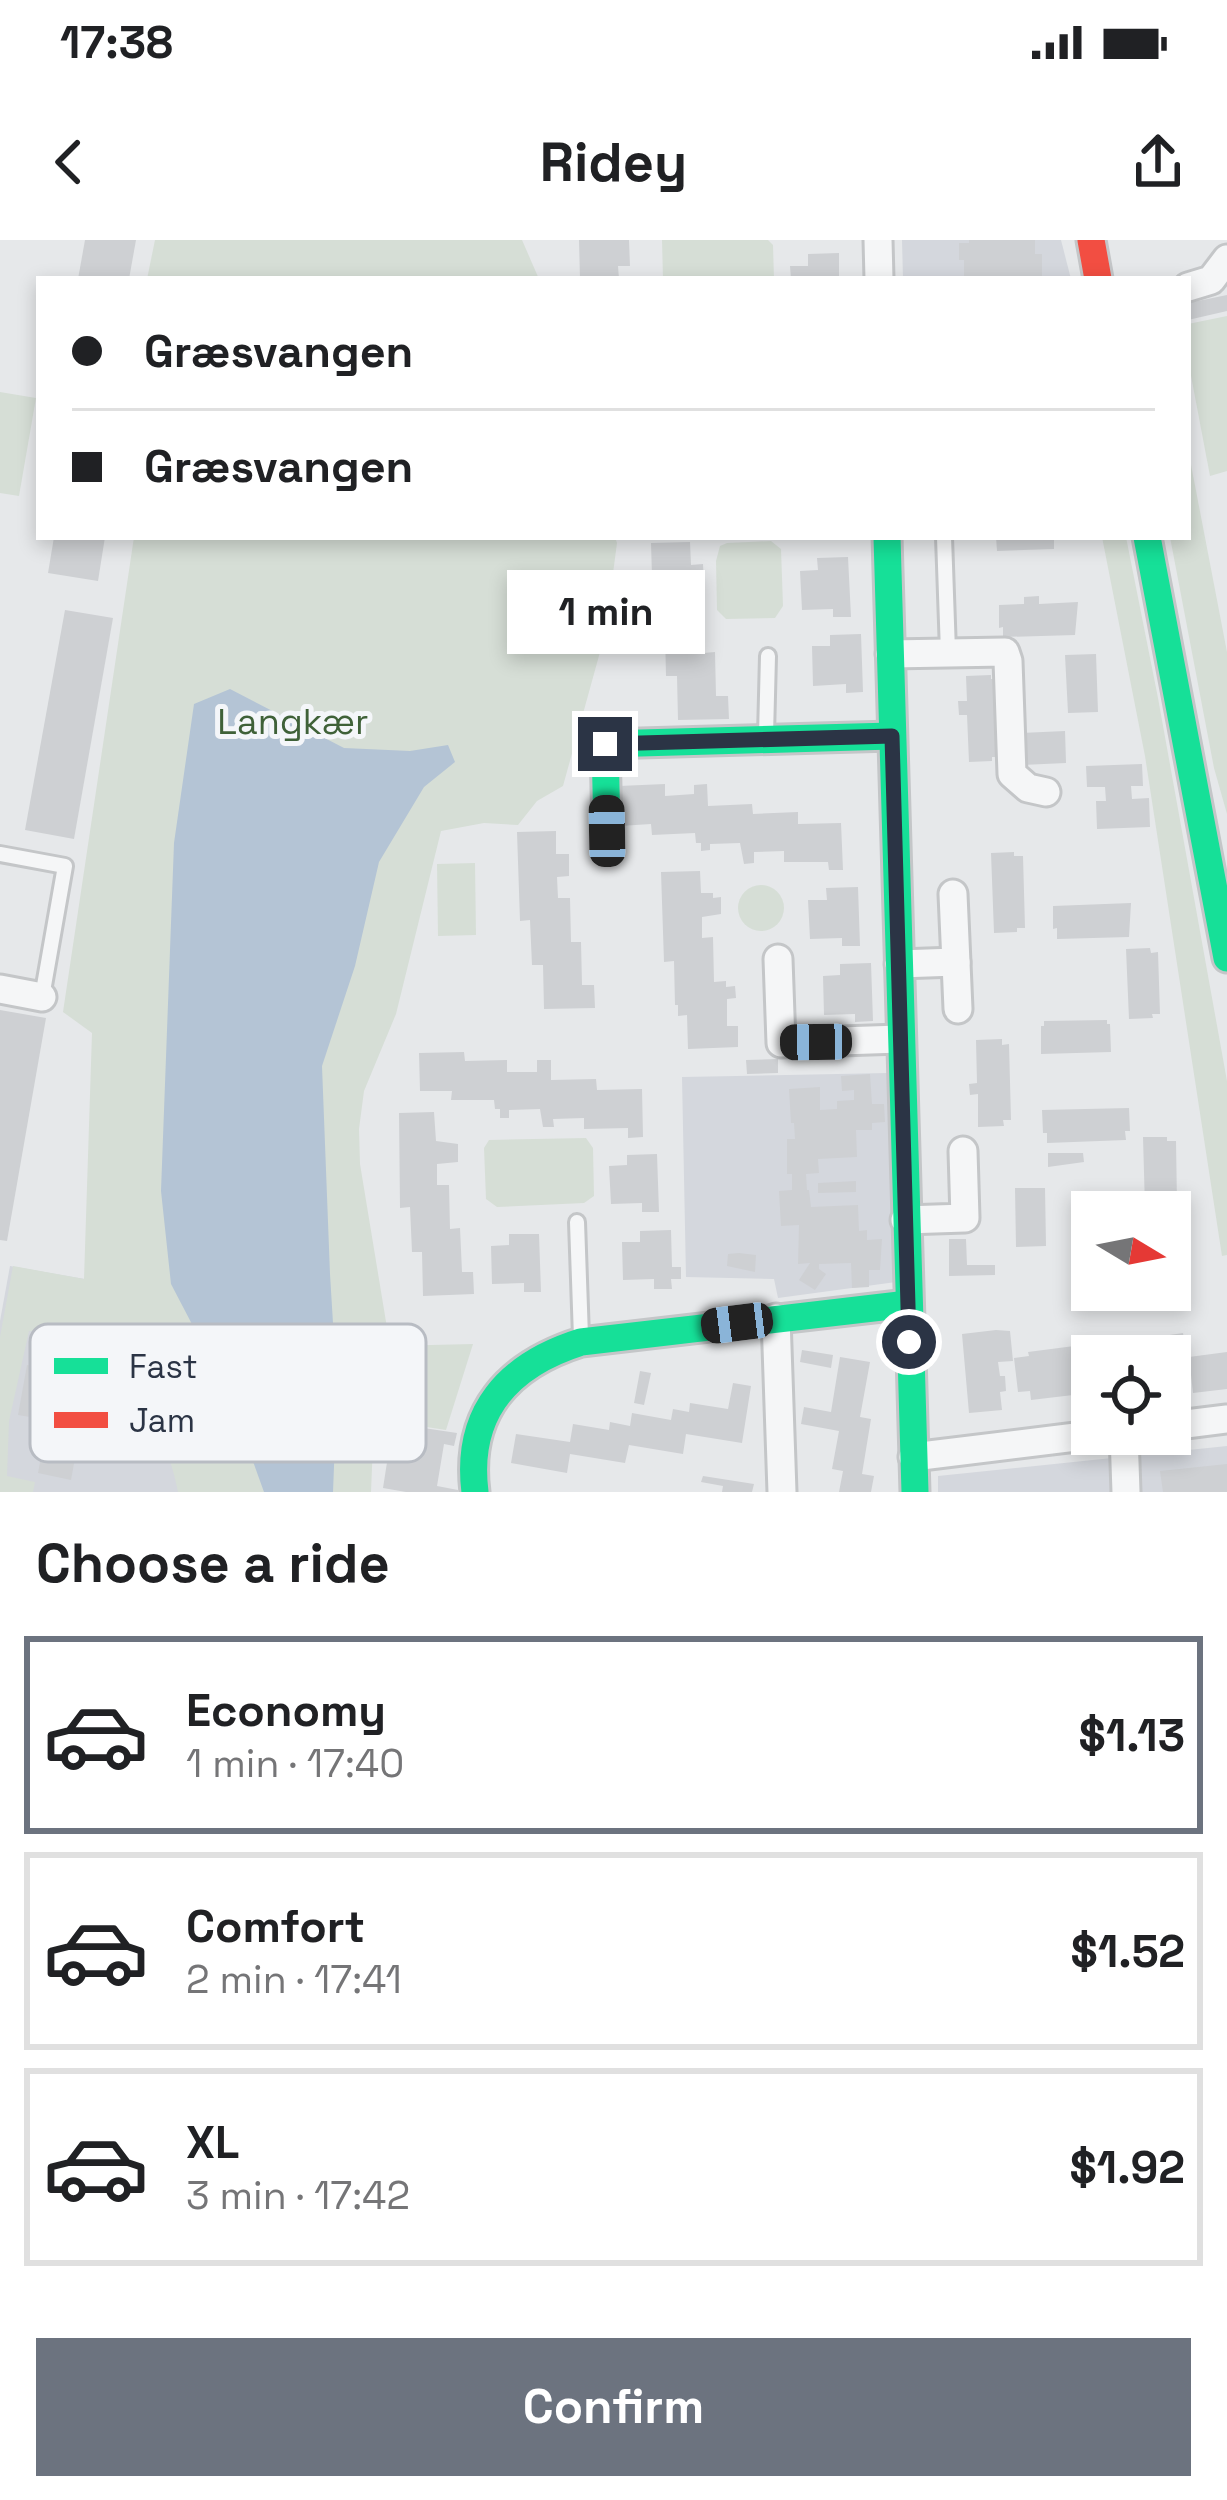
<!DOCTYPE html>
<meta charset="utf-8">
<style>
:root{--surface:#fff;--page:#f2f2f2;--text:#202124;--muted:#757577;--line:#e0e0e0;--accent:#6c737f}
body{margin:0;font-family:"Space Grotesk",sans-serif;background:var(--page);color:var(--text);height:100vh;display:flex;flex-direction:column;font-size:45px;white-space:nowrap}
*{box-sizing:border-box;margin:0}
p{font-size:39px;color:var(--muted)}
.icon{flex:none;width:66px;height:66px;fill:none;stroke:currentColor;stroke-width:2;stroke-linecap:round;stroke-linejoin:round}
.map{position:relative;height:1252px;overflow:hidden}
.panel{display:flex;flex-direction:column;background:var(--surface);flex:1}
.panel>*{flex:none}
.hud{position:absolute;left:36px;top:36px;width:1155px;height:264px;border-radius:0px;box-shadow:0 6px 18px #0003;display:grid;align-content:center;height:264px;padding:0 36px;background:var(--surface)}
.needle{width:78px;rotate:100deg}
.controls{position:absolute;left:1071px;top:951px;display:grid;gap:24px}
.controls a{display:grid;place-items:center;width:120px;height:120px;border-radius:0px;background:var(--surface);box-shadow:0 6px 18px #0003;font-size:60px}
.end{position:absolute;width:54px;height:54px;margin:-27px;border:15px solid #2b3445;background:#fff;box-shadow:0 0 0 6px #fff}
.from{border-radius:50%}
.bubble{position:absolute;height:84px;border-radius:0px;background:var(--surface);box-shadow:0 6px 18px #0003;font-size:39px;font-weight:700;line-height:84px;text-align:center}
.car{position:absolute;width:36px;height:72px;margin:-36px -18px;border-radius:15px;box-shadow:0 0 9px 3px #0007;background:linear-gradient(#222 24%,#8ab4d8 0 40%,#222 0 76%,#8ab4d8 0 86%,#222 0)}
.hud b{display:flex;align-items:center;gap:42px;height:114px;font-size:45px}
.hud b+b{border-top:3px solid var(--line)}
.hud i{width:30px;height:30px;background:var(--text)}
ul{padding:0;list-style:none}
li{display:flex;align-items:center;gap:36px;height:198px;margin:0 24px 18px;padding:0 12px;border:6px solid var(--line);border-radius:0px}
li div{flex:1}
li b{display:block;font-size:45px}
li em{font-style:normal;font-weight:700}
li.selected{border-color:var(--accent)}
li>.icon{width:108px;height:108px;stroke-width:1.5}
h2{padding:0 36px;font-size:54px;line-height:144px}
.button{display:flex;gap:24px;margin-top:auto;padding:24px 36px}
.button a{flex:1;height:138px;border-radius:0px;background:var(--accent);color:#fff;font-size:48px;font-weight:700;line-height:138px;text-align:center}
.status{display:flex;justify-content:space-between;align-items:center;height:84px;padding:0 60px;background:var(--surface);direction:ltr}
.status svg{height:33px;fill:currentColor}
header{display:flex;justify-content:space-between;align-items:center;height:156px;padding:0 36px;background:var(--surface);font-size:54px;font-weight:700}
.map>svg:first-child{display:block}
</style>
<div class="status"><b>17:38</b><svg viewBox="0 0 49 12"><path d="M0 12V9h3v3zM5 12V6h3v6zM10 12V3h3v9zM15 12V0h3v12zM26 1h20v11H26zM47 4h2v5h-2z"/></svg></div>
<header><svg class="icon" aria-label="back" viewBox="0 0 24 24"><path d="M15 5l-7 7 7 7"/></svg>Ridey<svg class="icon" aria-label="share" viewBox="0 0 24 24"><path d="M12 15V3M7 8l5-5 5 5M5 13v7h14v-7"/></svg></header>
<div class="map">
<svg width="1227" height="1252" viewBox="0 0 1227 1252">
<rect width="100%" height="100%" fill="#e6e8ea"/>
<g fill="#d4d7dd">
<path d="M902 0H1061L1071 39H903Z"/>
<path d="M888 833 896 1042 778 1058 774 1039 686 1037 682 837Z"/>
<path d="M10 1026 102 1042 209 1252H0V1081Z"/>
<path d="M1227 1206V1252H938V1236Z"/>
</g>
<g fill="#d6ded6">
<path d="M155 0H522L539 39H147Z"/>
<path d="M662 0H768L773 5 774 39H663Z"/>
<path d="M1227 76V231L1210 236 1188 120V84Z"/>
<path d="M0 152 36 158 19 256 0 253Z"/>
<path d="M1188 209 1227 412V574L1214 528 1170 297H1188Z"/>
<path d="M134 297H615L617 303 605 394 563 546 537 561 518 585 484 583 441 591 396 774 364 851 359 889 360 924 390 1106 473 1104 446 1190 374 1179 371 1252H178C171 1214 155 1180 133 1148L128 1150 97 1098 29 1091 9 1181 7 1236 35 1242 33 1252H0V1097L13 1026 84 1039 92 793 63 772Z"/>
<path d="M1102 297H1126L1158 458 1227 841V1015L1222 1016 1145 516Z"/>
<path d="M771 301 781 309 783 366 775 378 726 379 717 370 716 321 720 306 727 303Z"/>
<path d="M475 623 476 695 438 696 437 624Z"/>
<circle cx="761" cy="668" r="23"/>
<path d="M586 898 593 908 594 956 584 963 497 967 486 959 484 908 489 900Z"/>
</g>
<path fill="#b4c4d5" d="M230 449 344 508 410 511 448 505 455 522 424 547 379 622 355 726 322 826 330 1034 337 1149 333 1252H264L229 1155 171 1044 161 951 174 603 194 464Z"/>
<g fill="#ced0d3">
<path d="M85 0H136L129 39H78Z"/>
<path d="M579 0H629L630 26H618L619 39H580Z"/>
<path d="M969 0H1035V14H1042V39H964V20H959V3H969Z"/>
<path d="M839 13V39H791L790 26H808V14Z"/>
<path d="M1227 55V71L1188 80V63Z"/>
<path d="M54 297H105L98 341 48 333Z"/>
<path d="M996 297H1054V309L997 311Z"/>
<path d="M690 302 691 325 703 324 704 346 692 347V369H703L704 413 715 412 716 456H728L729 479 678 480 677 436H666L665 392 643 390V379L653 378 652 346H643V336H652L651 303Z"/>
<path d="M848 317 851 377H833V369L802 370 800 331 818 330 817 318Z"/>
<path d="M1039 356V364L1078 362 1075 395 1003 397V387L999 388V365L1024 364V357Z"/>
<path d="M65 370 113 378 74 599 25 590Z"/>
<path d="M861 394 863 452 846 453V444L813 446 812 406H830V395Z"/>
<path d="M1096 414 1098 472 1068 473 1065 415Z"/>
<path d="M991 435V439H998L1001 517H992V521L969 522 967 475H959L958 461H967L966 436Z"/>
<path d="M1065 491 1066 523 1022 525 1021 493Z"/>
<path d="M1142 524 1143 546H1131L1132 559 1149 558 1150 587 1097 589 1096 561H1106L1105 547H1087L1086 526Z"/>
<path d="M665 544V556L694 554V545L707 544 708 566 752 564 753 574 798 572V584L841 583 843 630H829L828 622H784V611L754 612V623L744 624 740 603 710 604V610L701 611V603H696L695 593 652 595 651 584 620 586 619 546Z"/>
<path d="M556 591V614H569V636L557 637 558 658H570L571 702H581L582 745H594L595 768 544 769 543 725H532L530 680 520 681 517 592Z"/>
<path d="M1014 612V616H1023L1025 688H1017V692L994 693 991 613Z"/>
<path d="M700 631 701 653H713V658L721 657V674L702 677V698L713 697 714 742 726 741V747L735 746 736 758 727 759V786H738V807L688 809 687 775 678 776V765H675L674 721 664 722 661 632Z"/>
<path d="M858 647 860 706H842V698L810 699 808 660H827L826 648Z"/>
<path d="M1131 663 1129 697 1057 699V688L1053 689V666Z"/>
<path d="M1150 708 1151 713 1158 712 1160 774H1152L1153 778 1129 779 1126 709Z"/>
<path d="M871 723 873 781 855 782V774L824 775 823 736 840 735V724Z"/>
<path d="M0 770 46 778 7 1001 0 1000Z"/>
<path d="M1107 780V784H1110L1111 812 1041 814V786H1044V781Z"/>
<path d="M1002 799V805L1009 804 1011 880H1003L1004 886 978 887V854L970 855 969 844 977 843 976 800Z"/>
<path d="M464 812 465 821 507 820V832H537V820H551V840L596 839 597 850 642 849 643 897 628 898V888L584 889V878L553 879 554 887H543L540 869 509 870V878H500V869H495L494 860H451L452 851H420L419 813Z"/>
<path d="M778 819V833L747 834 746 820Z"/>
<path d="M870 834 872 864H884L885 882 872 883V890H856L857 917 818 919 819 933 806 934 807 950H809L811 967 858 965 859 991 867 990V1000L882 999 880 1030H869V1047L852 1048 851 1023 819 1024V1029L826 1034 815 1050 799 1040 810 1023 798 1024 799 985 781 986 779 951 792 950V934H787V899H795L794 883H791L789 849 820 847V870L837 869V861L854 860V850L842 851 841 836Z"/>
<path d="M1129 868 1130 891H1125L1126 900 1047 903V893H1043L1042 870Z"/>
<path d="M434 872 436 901 458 904V922L437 924V945H449L450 989 460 988 462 1032H473L474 1054 423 1056 422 1012H412L410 967 400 968 399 873Z"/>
<path d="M1143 897H1167V901H1176L1177 963 1169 964V967L1145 968Z"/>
<path d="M1048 913H1083L1084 922 1048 927Z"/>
<path d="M657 914 659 972H642V963L611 964 609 926 627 925V915Z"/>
<path d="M856 941V952L818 953V943Z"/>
<path d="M1015 948H1045L1046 1006 1016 1007Z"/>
<rect x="1076" y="972" width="16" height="32"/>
<path d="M671 990 672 1027H681V1039H671L672 1049H654V1039L623 1040 622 1002H640V991Z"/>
<path d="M509 994H539L541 1052H524V1043L492 1044 491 1006 509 1005Z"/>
<path d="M949 999H966L967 1025H995V1035L949 1036Z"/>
<path d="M739 1013 756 1015 755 1032 727 1026 728 1014Z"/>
<path d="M996 1090 1010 1091 1013 1121 998 1122 1000 1136H1005L1006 1151 1000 1152 1002 1170 969 1173 962 1094Z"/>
<path d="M1183 1093 1188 1121 1170 1123V1116H1159L1156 1097Z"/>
<path d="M1082 1105 1090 1153 1031 1160 1030 1151 1018 1152 1014 1118 1029 1116 1028 1112Z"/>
<path d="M802 1110 833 1115 831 1128 800 1122Z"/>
<path d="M1227 1112V1149L1193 1153 1189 1117Z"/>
<path d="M840 1117 870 1122 860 1177 871 1179 862 1234 874 1236 871 1252H839L843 1231 832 1229 839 1191 801 1184 804 1167 831 1172Z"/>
<path d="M27 1125 67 1132 62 1159 85 1163 71 1240 38 1233 48 1180 18 1175Z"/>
<path d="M640 1131 651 1133 644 1165 634 1163Z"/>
<path d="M733 1143 751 1146 742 1203 686 1194 683 1214 629 1205 625 1223 570 1214 567 1233 511 1223 516 1194 570 1202 573 1184 609 1190 610 1182 630 1186 632 1173 671 1180 673 1169 689 1172 690 1163 728 1169Z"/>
<path d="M417 1187 457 1193 454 1206 444 1204 437 1246 458 1250V1252H406L383 1248 388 1216 411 1220Z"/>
<path d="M1227 1224V1252H1163L1160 1231Z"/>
<path d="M703 1236 754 1244 752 1252H722L723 1246 701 1242Z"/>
</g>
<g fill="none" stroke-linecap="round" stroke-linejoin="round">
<g stroke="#c4c6c8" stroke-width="20">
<g id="lane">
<path d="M944 297 948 412"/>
<path d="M766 495 768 416"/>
<path d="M0 614 65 626 42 757"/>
<path d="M577 982 581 1097"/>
</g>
</g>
<g stroke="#c4c6c8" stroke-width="33">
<g id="street">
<path d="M878 0 879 39"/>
<path d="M1188 47 1211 40 1227 19"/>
<path d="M890 414 1005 412 1008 421 1012 534 1028 548 1046 552"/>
<path d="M953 654 958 769"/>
<path d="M778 719 781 803 900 799"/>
<path d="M899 724 956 722"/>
<path d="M0 749 42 757"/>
<path d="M905 980 965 978 963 911"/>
<path d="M776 1078 782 1252"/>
<path d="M1170 1186 1227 1179"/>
<path d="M1124 1194 1126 1252"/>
<path d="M913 1217 1100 1194"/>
</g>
</g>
<g stroke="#c4c6c8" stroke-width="33">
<g id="fast">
<path d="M887 297 915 1252"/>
<path d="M1147 297 1227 718"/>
<path d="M607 591 605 504 892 496"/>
<path d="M475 1252C465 1172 508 1125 581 1102L908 1064"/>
</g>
</g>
<g stroke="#c4c6c8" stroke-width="33">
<path id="jam" d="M1091 0 1098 39"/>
</g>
<use href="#lane" stroke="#f5f6f7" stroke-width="14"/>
<use href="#street" stroke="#f5f6f7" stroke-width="27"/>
<use href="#fast" stroke="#16e098" stroke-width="27"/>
<use href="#jam" stroke="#f24e42" stroke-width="27"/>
</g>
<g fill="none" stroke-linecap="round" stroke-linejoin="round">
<path stroke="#2b3445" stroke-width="15" d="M605 504 892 496 909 1102"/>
</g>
<g text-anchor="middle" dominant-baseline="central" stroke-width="10" stroke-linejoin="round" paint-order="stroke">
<g font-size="36" fill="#3f6138" stroke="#f4f6f9">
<text x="293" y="482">Langkær</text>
</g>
</g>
<rect x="30" y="1084" width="396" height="138" rx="18" fill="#f4f6f9" stroke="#b8bcc3" stroke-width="3"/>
<rect x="54" y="1118" width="54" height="16" fill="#16e098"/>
<rect x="54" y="1172" width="54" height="16" fill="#f24e42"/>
<g font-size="33" fill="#2b3445">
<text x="129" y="1138">Fast</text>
<text x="129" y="1192">Jam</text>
</g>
</svg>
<div class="controls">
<a><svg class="needle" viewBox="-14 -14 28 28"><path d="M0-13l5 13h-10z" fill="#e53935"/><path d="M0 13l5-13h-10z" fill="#757577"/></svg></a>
<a><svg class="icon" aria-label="locate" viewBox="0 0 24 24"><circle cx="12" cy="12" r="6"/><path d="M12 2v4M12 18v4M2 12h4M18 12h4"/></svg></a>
</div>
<i class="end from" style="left:909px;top:1102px"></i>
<i class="end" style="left:605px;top:504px"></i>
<div class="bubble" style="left:507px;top:330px;width:198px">1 min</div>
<i class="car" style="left:607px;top:591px;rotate:359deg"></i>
<i class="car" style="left:816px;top:802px;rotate:269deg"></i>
<i class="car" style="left:737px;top:1083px;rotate:263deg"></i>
<div class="hud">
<b><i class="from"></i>Græsvangen</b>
<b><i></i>Græsvangen</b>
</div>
</div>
<section class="panel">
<h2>Choose a ride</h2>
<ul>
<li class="selected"><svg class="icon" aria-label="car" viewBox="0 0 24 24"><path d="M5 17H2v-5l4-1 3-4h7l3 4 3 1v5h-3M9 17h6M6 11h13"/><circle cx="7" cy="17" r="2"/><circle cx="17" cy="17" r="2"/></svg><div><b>Economy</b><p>1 min · 17:40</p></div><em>$1.13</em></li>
<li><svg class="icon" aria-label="car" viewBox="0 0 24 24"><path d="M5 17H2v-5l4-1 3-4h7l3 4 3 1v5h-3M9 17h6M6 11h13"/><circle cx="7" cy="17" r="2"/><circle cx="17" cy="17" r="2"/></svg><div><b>Comfort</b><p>2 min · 17:41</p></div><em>$1.52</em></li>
<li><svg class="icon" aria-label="car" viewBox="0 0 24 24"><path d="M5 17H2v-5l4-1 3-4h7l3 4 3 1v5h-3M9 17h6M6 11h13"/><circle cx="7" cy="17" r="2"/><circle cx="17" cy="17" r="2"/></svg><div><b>XL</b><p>3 min · 17:42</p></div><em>$1.92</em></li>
</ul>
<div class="button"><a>Confirm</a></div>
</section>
